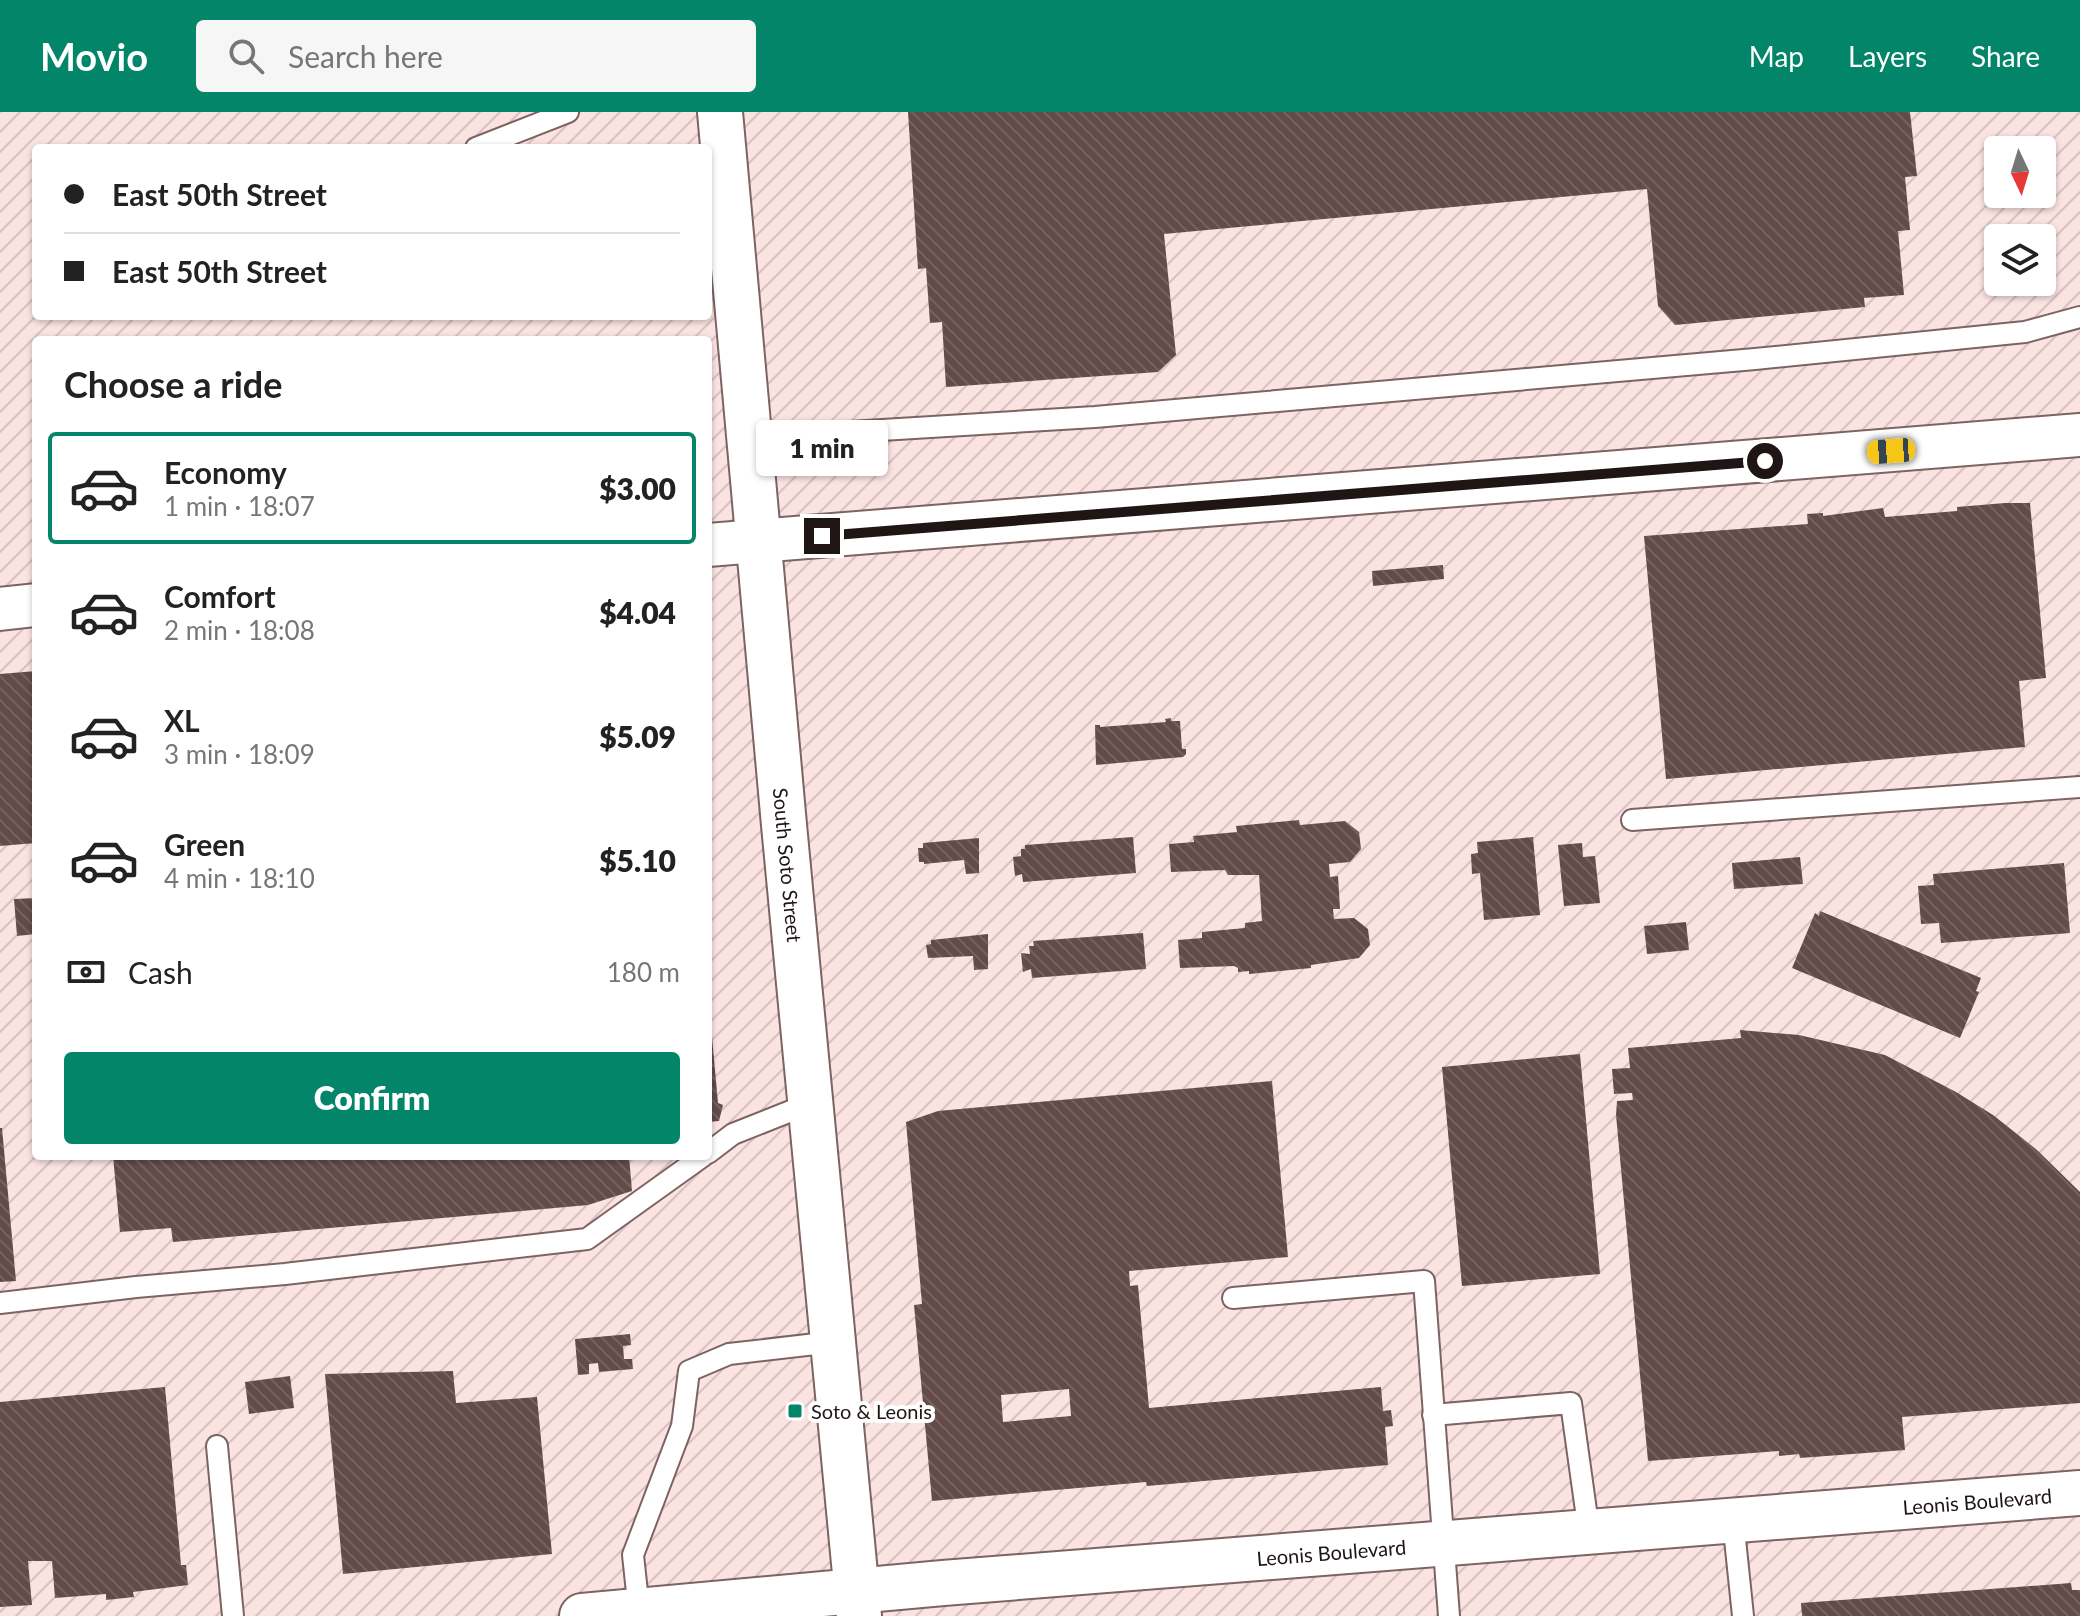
<!DOCTYPE html>
<meta charset="utf-8">
<style>
:root{--surface:#fff;--page:#f6f6f6;--text:#222;--muted:#767676;--line:#e0e0e0;--accent:#028568}
body{margin:0;font-family:Lato,sans-serif;background:var(--page);color:var(--text);height:100vh;display:flex;flex-direction:column;font-size:30px;white-space:nowrap}
*{box-sizing:border-box;margin:0}
p{font-size:26px;color:var(--muted)}
.icon{flex:none;width:44px;height:44px;fill:none;stroke:currentColor;stroke-width:2;stroke-linecap:round;stroke-linejoin:round}
.map{position:relative;flex:1;overflow:hidden}
.details{position:absolute;left:32px;top:224px;width:680px;height:824px;display:flex;flex-direction:column;background:var(--surface);border-radius:8px;box-shadow:0 2px 6px #0004}
.details>*{flex:none}
.top-card{position:absolute;left:32px;top:32px;width:680px;height:176px;border-radius:8px;box-shadow:0 2px 6px #0004;display:grid;align-content:center;height:176px;padding:0 32px;background:var(--surface)}
.needle{width:52px;rotate:176deg}
.fabs{position:absolute;left:1984px;top:24px;display:grid;gap:16px}
.fabs a{display:grid;place-items:center;width:72px;height:72px;border-radius:8px;background:var(--surface);box-shadow:0 2px 6px #0004;font-size:40px}
.end{position:absolute;width:36px;height:36px;margin:-18px;border:10px solid #1f1514;background:#fff;box-shadow:0 0 0 4px #fff}
.from{border-radius:50%}
.bubble{position:absolute;height:56px;border-radius:8px;background:var(--surface);box-shadow:0 2px 6px #0004;font-size:26px;font-weight:800;line-height:56px;text-align:center}
.car{position:absolute;width:24px;height:48px;margin:-24px -12px;border-radius:10px;box-shadow:0 0 6px 2px #0007;background:linear-gradient(#f5c518 24%,#345 0 40%,#f5c518 0 76%,#345 0 86%,#f5c518 0)}
.top-card b{display:flex;align-items:center;gap:28px;height:76px;font-size:30px}
.top-card b+b{border-top:2px solid var(--line)}
.top-card i{width:20px;height:20px;background:var(--text)}
ul{padding:0;list-style:none}
li{display:flex;align-items:center;gap:24px;height:112px;margin:0 16px 12px;padding:0 16px;border:4px solid transparent;border-radius:8px}
li div{flex:1}
li b{display:block;font-size:30px}
li em{font-style:normal;font-weight:800}
li.current{border-color:var(--accent)}
li>.icon{width:72px;height:72px;stroke-width:1.5}
h2{padding:0 32px;font-size:36px;line-height:96px}
.pay{display:flex;align-items:center;gap:20px;height:88px;padding:0 32px;font-size:30px}
.pay p{margin-inline-start:auto}
.primary-button{display:flex;gap:16px;margin-top:auto;padding:16px 32px}
.primary-button a{flex:1;height:92px;border-radius:8px;background:var(--accent);color:#fff;font-size:32px;font-weight:800;line-height:92px;text-align:center}
header{display:flex;align-items:center;gap:48px;box-sizing:border-box;height:112px;padding:0 40px;background:var(--accent);color:#fff}
header strong{font-size:38px}
nav{display:flex;gap:44px;margin-inline-start:auto;font-size:28px}
.search{width:560px;height:72px;background:var(--page);display:flex;align-items:center;gap:20px;box-sizing:border-box;padding:0 28px;border-radius:8px;color:var(--muted);font-size:30px}
.map>svg:first-child{display:block}
</style>
<header>
<strong>Movio</strong>
<div class="search"><svg class="icon" aria-label="search" viewBox="0 0 24 24"><circle cx="10" cy="10" r="6"/><path d="M15 15l6 6"/></svg>Search here</div>
<nav><a>Map</a><a>Layers</a><a>Share</a></nav>
</header>
<div class="map">
<svg width="2080" height="1504" viewBox="0 0 2080 1504">
<defs>
<pattern id="industrial-furrows" width="10" height="10" patternUnits="userSpaceOnUse" patternTransform="scale(2)"><rect width="10" height="10" fill="#fbe3e2"/><path d="M-1 1l2-2M0 10L10 0M9 11l2-2" fill="none" stroke="#d7c2c1"/></pattern>
<pattern id="building-back-hatch" width="6" height="6" patternUnits="userSpaceOnUse" patternTransform="scale(2)"><rect width="6" height="6" fill="#634b4a"/><path d="M-1 5l2 2M0 0l6 6M5-1l2 2" fill="none" stroke="#756160"/></pattern>
</defs>
<rect width="100%" height="100%" fill="#fef1f1"/>
<path fill="url(#industrial-furrows)" fill-rule="evenodd" d="M0 0H2080V1504H0ZM36 36H708V204H36ZM1998 38H2042V82H1998ZM1998 126H2042V170H1998ZM36 228H708V1044H36Z"/>
<g fill="url(#building-back-hatch)" fill-rule="evenodd">
<path d="M908 0H1910L1917 64 1905 65 1910 118 1898 119 1904 183 1864 186 1865 195 1675 213 1658 194 1647 77 1164 122 1176 243 1158 260 946 275 942 210 930 211 926 156 918 157Z"/>
<path d="M2005 391H2030L2046 566 2019 569 2025 635 1666 667 1644 424 1808 412 1807 402 1823 401V404L1883 396 1885 405 1957 399V395Z"/>
<path d="M1443 453 1444 467 1373 474 1372 459Z"/>
<path d="M36 559V731L0 734V562Z"/>
<path d="M1171 606V609H1180L1182 637H1186V642L1183 645 1096 653 1095 613H1100V615L1166 610 1165 607Z"/>
<path d="M1299 708 1300 713 1345 709 1359 720 1361 737 1350 750 1329 752 1330 765 1338 764 1340 797H1333L1334 807 1354 806 1368 817 1370 833 1359 846 1311 853V856L1249 862V859L1238 860V856L1234 854 1180 856 1178 828 1202 826V820L1245 816V811L1262 809 1259 763H1228L1225 758 1171 760 1169 732 1194 730 1193 724 1237 720 1236 714Z"/>
<path d="M1133 725 1136 761 1023 770 1022 762 1015 764 1013 745 1021 744V737H1025V733Z"/>
<path d="M1533 725 1540 803 1484 808 1480 761 1472 762 1471 742 1478 741 1477 730Z"/>
<path d="M979 726V761L966 762 964 748 924 752V750H919L918 736H923V731Z"/>
<path d="M1582 731 1583 745 1595 744 1600 791 1564 794 1558 733Z"/>
<path d="M1800 745 1803 772 1734 777 1732 751Z"/>
<path d="M2064 751 2070 821 1941 831 1939 811 1921 812 1918 774 1934 773 1933 762Z"/>
<path d="M36 786V822L17 824 14 787Z"/>
<path d="M1820 799 1981 866 1976 879 1979 880 1960 926 1792 856 1815 801 1819 804Z"/>
<path d="M1686 810 1689 838 1647 842 1644 814Z"/>
<path d="M1143 821 1146 857 1032 866 1031 857 1023 860 1021 841 1030 842 1029 834H1034L1033 829Z"/>
<path d="M988 822V857L974 858 973 844 928 846 926 833 931 832V828Z"/>
<path d="M1740 918 1799 923 1885 943 1956 980 1993 1003 2037 1038 2080 1080V1291L1902 1305 1905 1338 1800 1346 1799 1342 1779 1344V1339L1648 1349 1616 1003 1617 989 1633 988 1632 981 1614 982 1612 957 1630 956 1628 936 1741 926Z"/>
<path d="M708 925H712L718 991 723 993 719 1009 708 1010Z"/>
<path d="M1580 942 1600 1162 1462 1174 1442 955Z"/>
<path d="M1272 969 1288 1145 1129 1159 1130 1174 1138 1173 1149 1296 1381 1275 1383 1299 1391 1298 1393 1314 1385 1315 1388 1353 1147 1374 1146 1370 932 1389 914 1193 922 1192 906 1010 938 999ZM1069 1277 1071 1304 1003 1310 1001 1283Z"/>
<path d="M0 1016H2L16 1169 0 1170Z"/>
<path d="M113 1044H629L632 1079 588 1093 173 1130 171 1116 120 1120Z"/>
<path d="M630 1222 631 1233 623 1234 624 1247H632L633 1257 599 1260 598 1251 589 1252V1262L578 1263 575 1227Z"/>
<path d="M453 1259 456 1291 537 1285 552 1442 343 1462 325 1262Z"/>
<path d="M290 1264 294 1296 249 1302 245 1270Z"/>
<path d="M165 1275 181 1453H186L188 1473 133 1480 134 1485 106 1488V1482L55 1486 52 1449H28L32 1493 0 1495V1290Z"/>
<path d="M2071 1471 2072 1478H2080V1504H1802L1801 1491Z"/>
</g>
<g fill="none" stroke-linecap="round" stroke-linejoin="round">
<g stroke="#7d6362" stroke-width="24">
<g id="service">
<path d="M476 36 568 0"/>
<path d="M749 326 1095 305 1755 247 2025 220 2080 205"/>
<path d="M1632 708 2080 675"/>
<path d="M708 1041 733 1022 811 991"/>
<path d="M1233 1186 1424 1169 1449 1504"/>
<path d="M0 1191 136 1175 285 1162 587 1127 703 1044"/>
<path d="M1433 1303 1571 1291 1589 1420"/>
<path d="M217 1334 233 1504"/>
<path d="M1733 1408 1743 1504"/>
<path d="M639 1499 633 1443 682 1314 689 1259 729 1242 833 1230"/>
</g>
</g>
<g stroke="#7d6362" stroke-width="46">
<g id="minor">
<path d="M708 433 2080 323"/>
<path d="M0 497 36 493"/>
</g>
</g>
<g stroke="#7d6362" stroke-width="48">
<g id="secondary">
<path id="s1" d="M720 0 784 713 859 1504"/>
<path id="s2" d="M582 1504 943 1471 2080 1381"/>
</g>
</g>
<use href="#service" stroke="#fff" stroke-width="20"/>
<use href="#minor" stroke="#fff" stroke-width="42"/>
<use href="#secondary" stroke="#fff" stroke-width="44"/>
</g>
<g fill="none" stroke-linecap="round" stroke-linejoin="round">
<path stroke="#1f1514" stroke-width="10" d="M822 424 1765 349"/>
</g>
<rect fill="#028568" stroke="#fff" stroke-width="3" x="787" y="1291" width="16" height="16" rx="4"/>
<g text-anchor="middle" dominant-baseline="central" stroke-width="8" stroke-linejoin="round" paint-order="stroke">
<g font-size="20" fill="#1f1514" stroke="#fff">
<text stroke="none"><textPath href="#s1" startOffset="756">South Soto Street</textPath></text>
<text stroke="none"><textPath href="#s2" startOffset="1400">Leonis Boulevard</textPath></text>
<text stroke="none"><textPath href="#s2" startOffset="752">Leonis Boulevard</textPath></text>
</g>
<g font-size="20" fill="#1f1514" stroke="#fff" text-anchor="start">
<text x="811" y="1299">Soto &amp; Leonis</text>
</g>
</g>
</svg>
<div class="fabs">
<a><svg class="needle" viewBox="-14 -14 28 28"><path d="M0-13l5 13h-10z" fill="#e53935"/><path d="M0 13l5-13h-10z" fill="#767676"/></svg></a>
<a><svg class="icon" aria-label="layers" viewBox="0 0 24 24"><path d="M12 4l9 5-9 5-9-5zM3 14l9 5 9-5"/></svg></a>
</div>
<i class="end from" style="left:1765px;top:349px"></i>
<i class="end" style="left:822px;top:424px"></i>
<div class="bubble" style="left:756px;top:308px;width:132px">1 min</div>
<i class="car" style="left:1891px;top:339px;rotate:266deg"></i>
<div class="top-card">
<b><i class="from"></i>East 50th Street</b>
<b><i></i>East 50th Street</b>
</div>
<section class="details">
<h2>Choose a ride</h2>
<ul>
<li class="current"><svg class="icon" aria-label="car" viewBox="0 0 24 24"><path d="M5 17H2v-5l4-1 3-4h7l3 4 3 1v5h-3M9 17h6M6 11h13"/><circle cx="7" cy="17" r="2"/><circle cx="17" cy="17" r="2"/></svg><div><b>Economy</b><p>1 min · 18:07</p></div><em>$3.00</em></li>
<li><svg class="icon" aria-label="car" viewBox="0 0 24 24"><path d="M5 17H2v-5l4-1 3-4h7l3 4 3 1v5h-3M9 17h6M6 11h13"/><circle cx="7" cy="17" r="2"/><circle cx="17" cy="17" r="2"/></svg><div><b>Comfort</b><p>2 min · 18:08</p></div><em>$4.04</em></li>
<li><svg class="icon" aria-label="car" viewBox="0 0 24 24"><path d="M5 17H2v-5l4-1 3-4h7l3 4 3 1v5h-3M9 17h6M6 11h13"/><circle cx="7" cy="17" r="2"/><circle cx="17" cy="17" r="2"/></svg><div><b>XL</b><p>3 min · 18:09</p></div><em>$5.09</em></li>
<li><svg class="icon" aria-label="car" viewBox="0 0 24 24"><path d="M5 17H2v-5l4-1 3-4h7l3 4 3 1v5h-3M9 17h6M6 11h13"/><circle cx="7" cy="17" r="2"/><circle cx="17" cy="17" r="2"/></svg><div><b>Green</b><p>4 min · 18:10</p></div><em>$5.10</em></li>
</ul>
<div class="pay"><svg class="icon" aria-label="cash" viewBox="0 0 24 24"><path d="M3 7h18v10H3z"/><circle cx="12" cy="12" r="2"/></svg>Cash<p>180 m</p></div>
<div class="primary-button"><a>Confirm</a></div>
</section>
</div>
